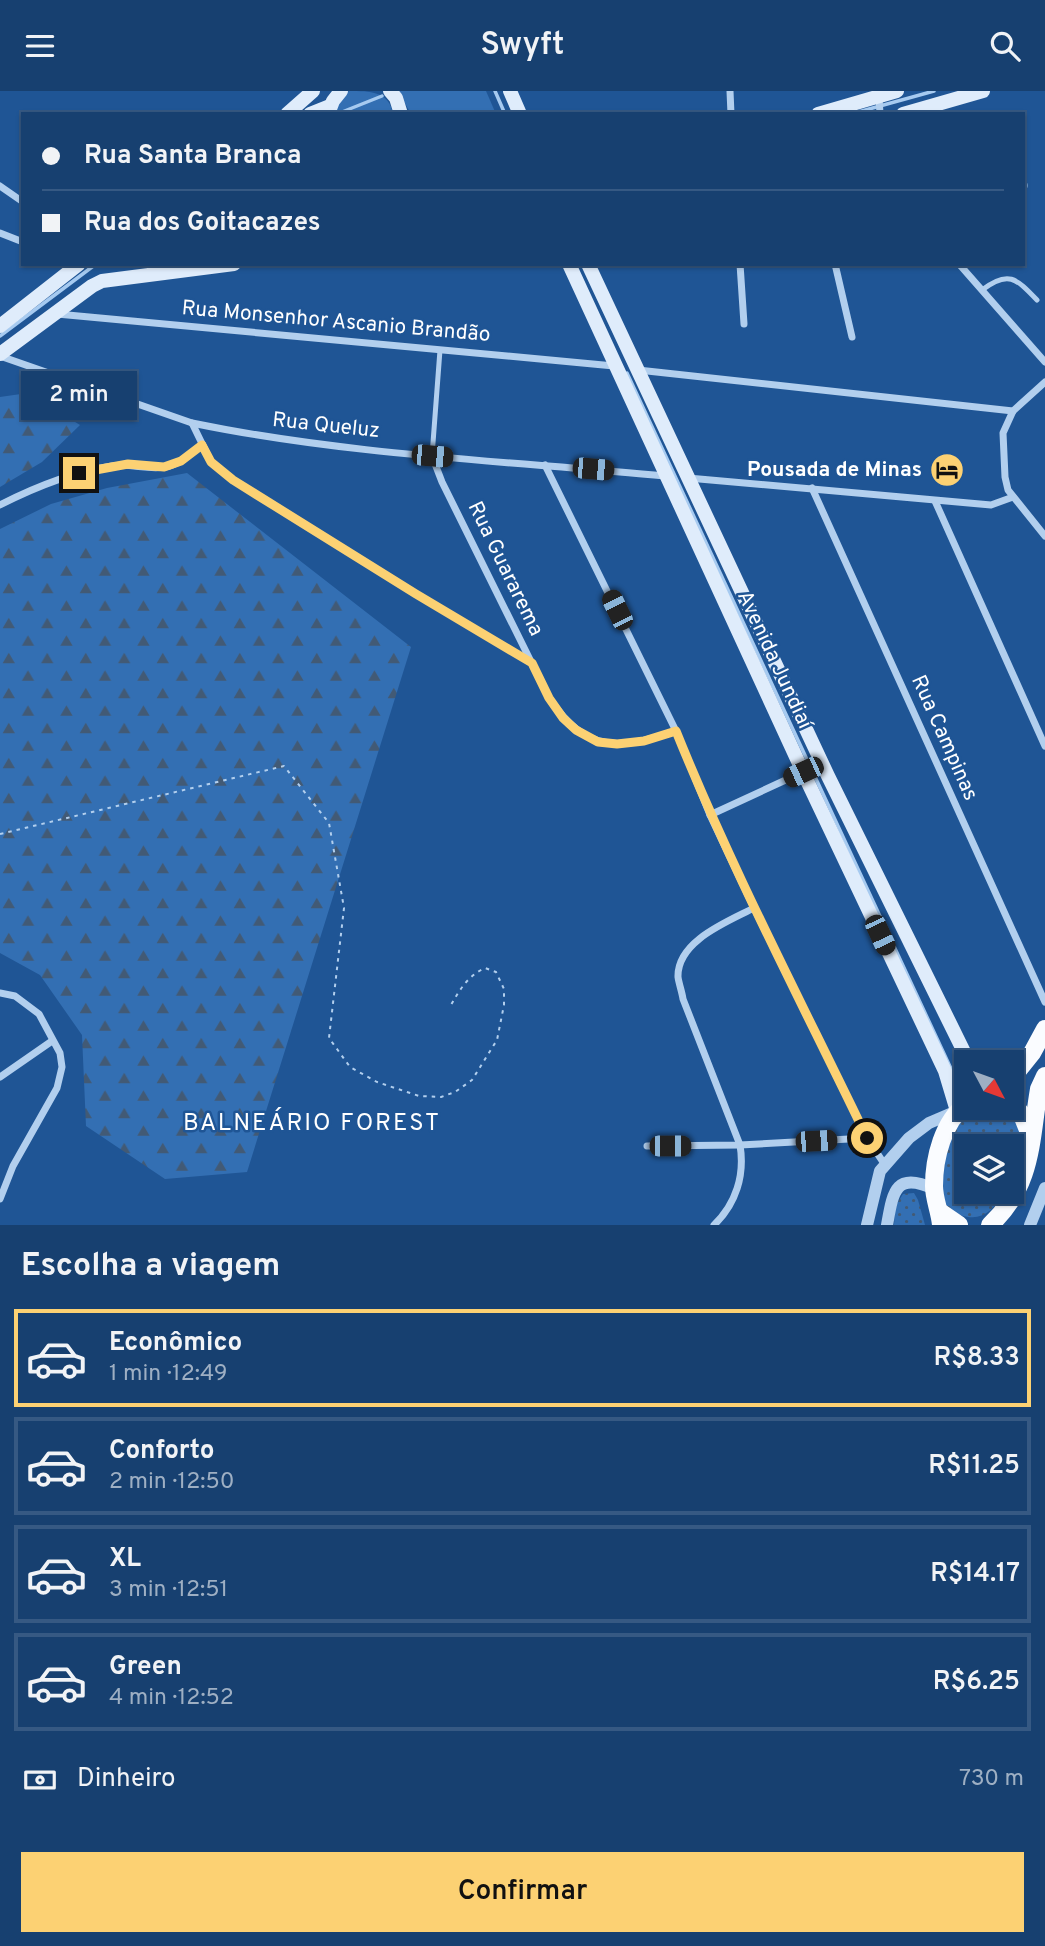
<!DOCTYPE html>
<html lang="pt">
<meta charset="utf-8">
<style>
:root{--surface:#174070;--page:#204775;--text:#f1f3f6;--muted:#9eafc3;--line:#365983;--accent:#fcd173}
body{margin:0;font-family:Overpass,sans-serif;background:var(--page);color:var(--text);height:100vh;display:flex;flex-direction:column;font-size:26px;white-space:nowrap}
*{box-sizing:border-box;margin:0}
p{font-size:23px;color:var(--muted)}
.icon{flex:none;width:38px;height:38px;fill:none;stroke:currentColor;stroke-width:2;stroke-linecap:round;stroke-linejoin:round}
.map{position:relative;height:1134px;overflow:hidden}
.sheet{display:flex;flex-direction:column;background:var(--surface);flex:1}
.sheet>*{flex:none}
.banner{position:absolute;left:21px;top:21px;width:1004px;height:154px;border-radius:0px;box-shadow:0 2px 5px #0004,0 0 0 2px var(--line);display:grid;align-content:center;height:154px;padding:0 21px;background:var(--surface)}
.needle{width:46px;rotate:131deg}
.tools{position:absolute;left:954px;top:959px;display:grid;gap:14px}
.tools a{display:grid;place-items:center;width:70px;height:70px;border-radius:0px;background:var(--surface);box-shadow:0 2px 5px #0004,0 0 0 2px var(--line);font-size:35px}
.end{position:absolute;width:32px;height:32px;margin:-16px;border:9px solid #fcd173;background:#111;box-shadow:0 0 0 4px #111}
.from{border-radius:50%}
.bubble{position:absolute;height:49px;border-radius:0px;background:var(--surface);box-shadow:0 2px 5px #0004,0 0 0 2px var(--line);font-size:23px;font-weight:600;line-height:49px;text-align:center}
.car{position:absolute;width:21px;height:42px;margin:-21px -10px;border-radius:9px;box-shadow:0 0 5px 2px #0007;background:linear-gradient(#222 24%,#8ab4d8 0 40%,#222 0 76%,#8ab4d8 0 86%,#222 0)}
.banner b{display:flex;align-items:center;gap:24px;height:66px;font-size:26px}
.banner b+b{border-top:2px solid var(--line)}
.banner i{width:18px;height:18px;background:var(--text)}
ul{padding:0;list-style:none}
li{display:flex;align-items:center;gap:21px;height:98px;margin:0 14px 10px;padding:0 7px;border:4px solid var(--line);border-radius:0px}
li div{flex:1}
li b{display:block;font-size:26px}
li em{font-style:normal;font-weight:600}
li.selected{border-color:var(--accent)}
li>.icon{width:63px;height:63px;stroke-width:1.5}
h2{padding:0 21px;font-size:32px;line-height:84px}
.pay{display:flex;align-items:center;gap:18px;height:77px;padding:0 21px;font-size:26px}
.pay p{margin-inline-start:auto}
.button{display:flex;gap:14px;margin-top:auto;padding:14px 21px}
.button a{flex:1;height:80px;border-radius:0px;background:var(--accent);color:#111;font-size:28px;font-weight:600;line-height:80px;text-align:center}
header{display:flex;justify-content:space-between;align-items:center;height:91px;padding:0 21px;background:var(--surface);font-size:32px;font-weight:600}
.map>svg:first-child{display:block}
</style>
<header><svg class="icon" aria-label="menu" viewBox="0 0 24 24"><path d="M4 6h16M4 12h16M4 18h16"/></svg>Swyft<svg class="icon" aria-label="search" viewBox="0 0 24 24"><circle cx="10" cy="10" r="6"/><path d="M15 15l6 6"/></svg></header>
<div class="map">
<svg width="1045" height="1134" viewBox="0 0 1045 1134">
<defs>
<pattern id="grass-dots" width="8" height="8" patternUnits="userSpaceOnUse" patternTransform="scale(1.75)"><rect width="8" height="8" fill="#336fb3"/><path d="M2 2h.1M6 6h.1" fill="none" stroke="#425a75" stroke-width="1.8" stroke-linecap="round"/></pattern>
<pattern id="forest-firs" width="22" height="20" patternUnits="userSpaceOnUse" patternTransform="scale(1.75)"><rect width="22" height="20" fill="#336fb3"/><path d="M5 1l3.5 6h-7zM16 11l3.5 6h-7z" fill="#425a75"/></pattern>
</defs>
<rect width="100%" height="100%" fill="#1f5595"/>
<g fill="url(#grass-dots)">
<path d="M970 1017H1005C1032 1037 1020 1068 1012 1095V1055H966V1101H1008C986 1126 978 1134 946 1118L940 1085 953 1036Z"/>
<path d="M914 1102 918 1109 925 1134H894L895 1116 903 1103Z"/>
</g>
<g fill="url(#forest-firs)">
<path d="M28 302 80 334 42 371 0 396V306Z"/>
<path d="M187 382 411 556 247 1081 165 1088 86 1035 82 944 40 884 0 862V438L51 413 107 397Z"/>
</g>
<g fill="#336fb3">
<path d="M349 0C370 0 389 0 393 23H333L342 4Z"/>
<path d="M398 0H486L496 23H411Z"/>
</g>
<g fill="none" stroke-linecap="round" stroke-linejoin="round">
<g stroke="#a6caf0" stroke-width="3.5">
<path d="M495 0 505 23"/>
<path d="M337 23 382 5"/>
<path d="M851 23 934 0"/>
<path d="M0 245 96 173"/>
<path d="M627 282 960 997"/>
</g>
<path stroke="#b2cfee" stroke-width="2" stroke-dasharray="3.5 5" stroke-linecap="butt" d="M0 743 284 675 329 732 344 817 329 947 350 976 377 991 419 1005 441 1006 455 1001 472 989 497 949 504 914V898L496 881 485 877C468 885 460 898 451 914"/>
<g stroke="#b2cfee" stroke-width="5">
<path d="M982 199C1008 179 1016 187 1037 209"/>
<path d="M432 365 440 259"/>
</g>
<g stroke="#b2cfee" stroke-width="7">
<path d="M730 0 731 23"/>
<path d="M879 6 880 23"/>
<path d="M0 95 23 111"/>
<path d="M1024 95V94"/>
<path d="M0 142 23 151"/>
<path d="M740 173 744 233"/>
<path d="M835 173 852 246"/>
<path d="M959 173 1045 271"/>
<path d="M57 223 614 275"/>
<path d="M0 265 192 332 211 371 233 389 416 503 532 572"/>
<path d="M638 279 1013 320"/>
<path d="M1045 291 1013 320 1003 342 1005 386 1008 399 1045 445"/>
<path d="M192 332C347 364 508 370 665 385"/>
<path d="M432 365 442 391 549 607C587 662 617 659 676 640"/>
<path d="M545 374 676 640 710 724 754 817 867 1047 885 1074"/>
<path d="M688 387 991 414 1013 406"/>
<path d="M812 397 1045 911"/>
<path d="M935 410 1045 655"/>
<path d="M0 414C35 396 73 381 112 375 130 372 147 379 165 376 179 374 191 362 202 354"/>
<path d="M710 724 803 681"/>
<path d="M0 902 15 905 39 923 60 962 62 976 57 997 13 1075 0 1108"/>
<path d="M0 986 52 950"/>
<path d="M647 1055 740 1054 867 1047"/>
<path d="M714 1134C736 1113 745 1084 740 1054L683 908C682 901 679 893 678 886 677 850 727 831 754 817"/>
</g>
<g stroke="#b2cfee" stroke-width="12">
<path d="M867 1134 880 1080 909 1047 929 1032 957 1020"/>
<path d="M887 1134C893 1101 895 1080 934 1098"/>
<path d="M1030 1134 1045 1097"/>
</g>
<g stroke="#dfecfb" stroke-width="14">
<path d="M390 0 396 7 401 23"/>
<path d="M510 0 520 23"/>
<path d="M287 23 313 0"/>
<path d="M310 23 330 15"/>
<path d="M328 23 333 10 341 0"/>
<path d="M818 23 897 0"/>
<path d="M903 23 983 0"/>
<path d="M569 173 803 681 945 980 957 1020"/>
<path d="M588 173 828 685 969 971"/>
<path d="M0 235 79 173"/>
<path d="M0 263 92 195 102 190 234 173"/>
</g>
<g stroke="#fafcff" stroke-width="18">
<path d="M1012 987 1032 962 1045 938"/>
<path d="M1012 1010 1022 1024 1030 1044"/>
<path d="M940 1121 959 1134"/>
<path d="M941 1134C940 1121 934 1108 934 1095 934 1067 943 1031 966 1013"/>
<path d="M990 1134C1033 1094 1030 1051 1039 998L1045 985"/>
</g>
</g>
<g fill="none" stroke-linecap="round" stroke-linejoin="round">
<path stroke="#fcd173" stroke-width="9" d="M79 382 128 373 164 376 181 370 202 354 211 371 233 389 416 503 532 572 549 607 563 627 576 639 598 651 617 653 644 650 676 640C732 779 802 912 867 1047"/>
</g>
<defs>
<g id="hotel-disc" transform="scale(1.75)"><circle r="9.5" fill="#fcd173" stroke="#1f5595"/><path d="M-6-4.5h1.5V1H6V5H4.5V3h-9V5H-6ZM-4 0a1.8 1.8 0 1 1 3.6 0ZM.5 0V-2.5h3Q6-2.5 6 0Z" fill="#111"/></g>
</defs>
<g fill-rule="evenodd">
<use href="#hotel-disc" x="947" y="379"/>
</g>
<g text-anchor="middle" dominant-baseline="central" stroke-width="5" stroke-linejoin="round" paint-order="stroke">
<g font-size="21" fill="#fff" stroke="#1f5595">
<text transform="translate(336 231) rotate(5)">Rua Monsenhor Ascanio Brandão</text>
<text transform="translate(326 335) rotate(6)">Rua Queluz</text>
<text transform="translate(505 478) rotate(64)">Rua Guararema</text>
<text transform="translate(774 569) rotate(65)">Avenida Jundiaí</text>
<text transform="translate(944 647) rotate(66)">Rua Campinas</text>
</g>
<g font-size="21" font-weight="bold" fill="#fff" stroke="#1f5595" text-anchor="end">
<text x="922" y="379">Pousada de Minas</text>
</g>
<g font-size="24" letter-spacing="2" fill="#fff" stroke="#1f5595">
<text x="312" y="1033">BALNEÁRIO FOREST</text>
</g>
</g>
</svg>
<div class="tools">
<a><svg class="needle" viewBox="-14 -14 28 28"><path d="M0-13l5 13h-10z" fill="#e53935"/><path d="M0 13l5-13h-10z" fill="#9eafc3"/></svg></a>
<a><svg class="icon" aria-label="layers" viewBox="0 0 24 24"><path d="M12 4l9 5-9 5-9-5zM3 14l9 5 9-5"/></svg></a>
</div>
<i class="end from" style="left:867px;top:1047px"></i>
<i class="end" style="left:79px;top:382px"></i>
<div class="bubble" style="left:21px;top:280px;width:116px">2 min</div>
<i class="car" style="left:432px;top:365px;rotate:95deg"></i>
<i class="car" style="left:593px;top:378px;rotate:95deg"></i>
<i class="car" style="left:617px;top:519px;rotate:334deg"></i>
<i class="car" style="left:803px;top:681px;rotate:245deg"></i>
<i class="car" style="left:880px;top:844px;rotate:155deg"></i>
<i class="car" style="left:816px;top:1050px;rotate:87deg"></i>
<i class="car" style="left:670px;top:1055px;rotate:90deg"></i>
<div class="banner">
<b><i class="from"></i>Rua Santa Branca</b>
<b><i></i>Rua dos Goitacazes</b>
</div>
</div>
<section class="sheet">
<h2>Escolha a viagem</h2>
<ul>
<li class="selected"><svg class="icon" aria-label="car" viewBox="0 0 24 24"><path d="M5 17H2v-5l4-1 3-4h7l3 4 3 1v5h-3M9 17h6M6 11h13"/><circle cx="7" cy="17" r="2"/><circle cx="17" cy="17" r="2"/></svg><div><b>Econômico</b><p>1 min · 12:49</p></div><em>R$8.33</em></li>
<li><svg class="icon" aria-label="car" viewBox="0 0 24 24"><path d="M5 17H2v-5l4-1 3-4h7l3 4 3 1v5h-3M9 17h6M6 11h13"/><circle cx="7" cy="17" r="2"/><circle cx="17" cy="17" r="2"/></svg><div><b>Conforto</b><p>2 min · 12:50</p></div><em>R$11.25</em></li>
<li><svg class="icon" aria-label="car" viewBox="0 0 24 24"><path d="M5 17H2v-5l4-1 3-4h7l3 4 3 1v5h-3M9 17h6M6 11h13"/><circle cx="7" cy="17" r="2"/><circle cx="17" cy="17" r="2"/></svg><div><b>XL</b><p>3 min · 12:51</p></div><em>R$14.17</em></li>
<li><svg class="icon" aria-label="car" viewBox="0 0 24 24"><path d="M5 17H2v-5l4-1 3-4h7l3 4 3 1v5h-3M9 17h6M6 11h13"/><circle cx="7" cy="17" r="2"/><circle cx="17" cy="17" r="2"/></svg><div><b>Green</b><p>4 min · 12:52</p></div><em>R$6.25</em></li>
</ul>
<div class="pay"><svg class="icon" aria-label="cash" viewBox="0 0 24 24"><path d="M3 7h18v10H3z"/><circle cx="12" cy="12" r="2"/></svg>Dinheiro<p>730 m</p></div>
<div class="button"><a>Confirmar</a></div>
</section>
